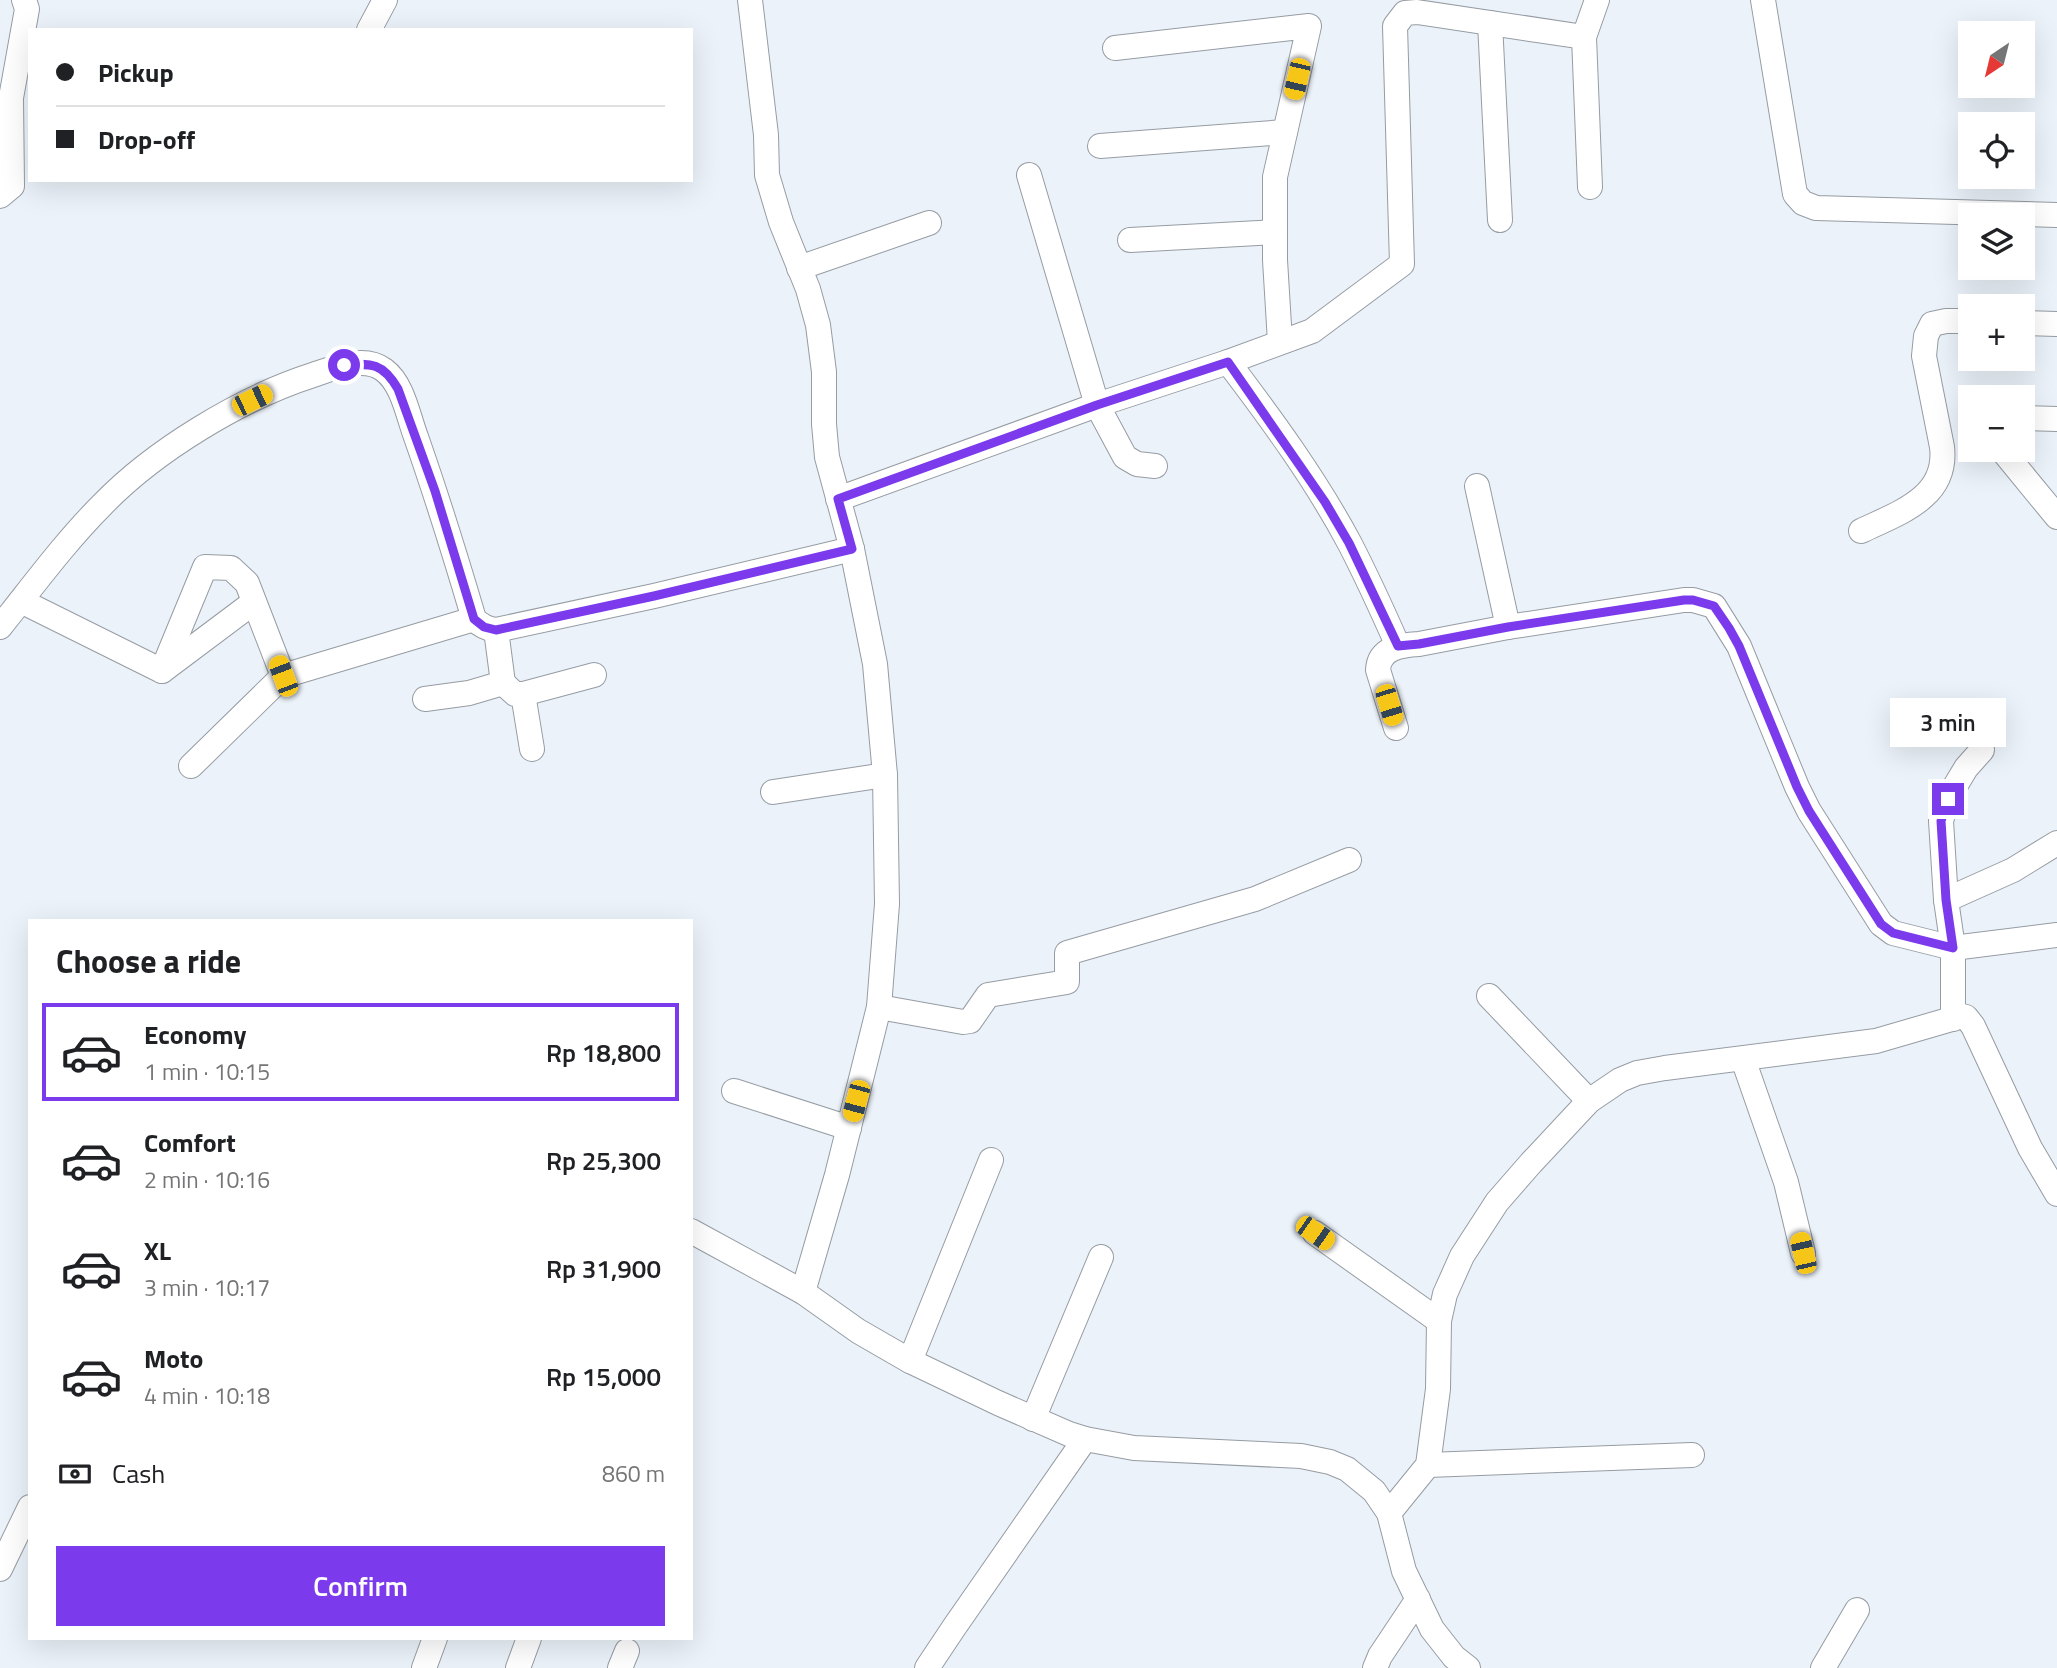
<!DOCTYPE html>
<meta charset="utf-8">
<style>
:root{--surface:#fff;--page:#f2f2f2;--text:#202124;--muted:#757577;--line:#e0e0e0;--accent:#7c3aed}
body{margin:0;font-family:"Titillium Web",sans-serif;background:var(--page);color:var(--text);height:100vh;display:flex;flex-direction:column;font-size:26px;white-space:nowrap}
*{box-sizing:border-box;margin:0}
p{font-size:23px;color:var(--muted)}
.icon{flex:none;width:38px;height:38px;fill:none;stroke:currentColor;stroke-width:2;stroke-linecap:round;stroke-linejoin:round}
.map{position:relative;flex:1;overflow:hidden}
.drawer{position:absolute;left:28px;top:919px;width:665px;height:721px;display:flex;flex-direction:column;background:var(--surface);border-radius:0px;box-shadow:0 7px 28px #0002}
.drawer>*{flex:none}
.banner{position:absolute;left:28px;top:28px;width:665px;height:154px;border-radius:0px;box-shadow:0 7px 28px #0002;display:grid;align-content:center;height:154px;padding:0 28px;background:var(--surface)}
.needle{width:46px;rotate:215deg}
.controls{position:absolute;left:1958px;top:21px;display:grid;gap:14px}
.controls a{display:grid;place-items:center;width:77px;height:77px;border-radius:0px;background:var(--surface);box-shadow:0 7px 28px #0002;font-size:35px}
.end{position:absolute;width:32px;height:32px;margin:-16px;border:9px solid #7c3aed;background:#fff;box-shadow:0 0 0 4px #fff}
.from{border-radius:50%}
.bubble{position:absolute;height:49px;border-radius:0px;background:var(--surface);box-shadow:0 7px 28px #0002;font-size:23px;font-weight:600;line-height:49px;text-align:center}
.car{position:absolute;width:21px;height:42px;margin:-21px -10px;border-radius:9px;box-shadow:0 0 5px 2px #0007;background:linear-gradient(#f5c518 24%,#345 0 40%,#f5c518 0 76%,#345 0 86%,#f5c518 0)}
.banner b{display:flex;align-items:center;gap:24px;height:66px;font-size:26px}
.banner b+b{border-top:2px solid var(--line)}
.banner i{width:18px;height:18px;background:var(--text)}
ul{padding:0;list-style:none}
li{display:flex;align-items:center;gap:21px;height:98px;margin:0 14px 10px;padding:0 14px;border:4px solid transparent;border-radius:0px}
li div{flex:1}
li b{display:block;font-size:26px}
li em{font-style:normal;font-weight:600}
li.current{border-color:var(--accent)}
li>.icon{width:63px;height:63px;stroke-width:1.5}
h2{padding:0 28px;font-size:32px;line-height:84px}
.pay{display:flex;align-items:center;gap:18px;height:77px;padding:0 28px;font-size:26px}
.pay p{margin-inline-start:auto}
.button{display:flex;gap:14px;margin-top:auto;padding:14px 28px}
.button a{flex:1;height:80px;border-radius:0px;background:var(--accent);color:#fff;font-size:28px;font-weight:600;line-height:80px;text-align:center}
.map>svg:first-child{display:block}
</style>
<div class="map">
<svg width="2057" height="1668" viewBox="0 0 2057 1668">
<rect width="100%" height="100%" fill="#ebf2f9"/>
<g fill="none" stroke-linecap="round" stroke-linejoin="round">
<g stroke="#969ca3" stroke-width="26">
<g id="minor">
<path d="M750 0 766 135 767 175 781 222 808 289 818 325 824 372V424L827 457 852 549 875 664 885 775 887 904 879 1007 837 1175 803 1292"/>
<path d="M1763 0 1795 194 1803 203 1816 208 2057 215"/>
<path d="M1490 23 1500 220"/>
<path d="M369 30 385 0"/>
<path d="M1115 48 1309 26 1275 177V260L1280 342"/>
<path d="M1100 146 1285 132"/>
<path d="M1029 175 1097 405 1125 457 1137 464 1155 466"/>
<path d="M1590 187 1584 37 1597 0"/>
<path d="M0 196 12 186 11 98 27 9 24 0"/>
<path d="M1130 240 1275 232"/>
<path d="M799 268 929 223"/>
<path d="M2023 323 2057 324"/>
<path d="M1228 362 1312 331 1402 264 1395 26 1405 13 1417 12 1584 37"/>
<path d="M2023 418 2057 419"/>
<path d="M2002 450 2057 517"/>
<path d="M1477 486 1508 627"/>
<path d="M838 499 1097 405 1228 362C1272 420 1316 480 1350 544 1367 577 1383 612 1398 646"/>
<path d="M1861 531C1898 513 1948 498 1942 447L1924 356 1926 336 1932 324 1946 321H1970"/>
<path d="M21 601 162 671 205 567 231 568 247 583 283 676 474 619"/>
<path d="M0 627C33 586 65 542 102 505 154 451 241 398 313 375 334 368 364 355 384 370 403 384 408 416 416 437 437 497 456 558 474 619 481 626 487 629 496 630L654 596 852 549"/>
<path d="M162 671 254 602"/>
<path d="M503 683 515 694H523L594 675"/>
<path d="M523 694 532 749"/>
<path d="M425 699 469 693 503 683 496 630"/>
<path d="M1396 728 1378 670C1379 648 1401 645 1419 644L1508 627 1684 600H1693L1714 606 1739 646 1797 787 1809 811 1881 924 1893 933 1953 948 2057 935"/>
<path d="M191 766 283 676"/>
<path d="M773 792 885 775"/>
<path d="M1946 900 2013 870 2057 843"/>
<path d="M1489 996 1589 1101"/>
<path d="M879 1007 963 1022 970 1021 988 995 1067 982V953L1255 899 1349 860"/>
<path d="M1953 1019V948L1946 900 1941 821 1948 798 1966 768 1982 750"/>
<path d="M1743 1059 1786 1182 1803 1253"/>
<path d="M734 1091 849 1128"/>
<path d="M691 1231 803 1292 858 1331 910 1361 998 1403 1069 1434 1085 1439 1134 1448 1301 1456 1330 1462 1347 1469 1374 1491 1389 1513 1404 1571 1432 1629 1454 1657 1468 1668"/>
<path d="M1315 1233 1439 1321"/>
<path d="M910 1361 991 1160"/>
<path d="M1033 1419 1101 1257"/>
<path d="M1428 1465 1692 1455"/>
<path d="M1389 1513 1428 1465 1438 1389 1439 1321 1445 1294 1462 1256 1497 1202 1531 1163 1589 1101 1620 1080 1637 1073 1665 1068 1876 1041 1962 1016 1966 1017 1973 1026 2030 1148 2057 1194"/>
<path d="M0 1569 30 1507"/>
<path d="M424 1668 435 1638"/>
<path d="M518 1668 529 1638"/>
<path d="M620 1668 627 1651"/>
<path d="M927 1668 955 1626 1085 1439"/>
<path d="M1375 1668 1380 1656 1418 1599"/>
<path d="M1823 1668 1857 1610"/>
</g>
</g>
<use href="#minor" stroke="#fff" stroke-width="24"/>
</g>
<g fill="none" stroke-linecap="round" stroke-linejoin="round">
<path stroke="#7c3aed" stroke-width="9" d="M344 365C372 363 383 363 398 389L435 491 474 619 484 627 496 630 654 596 852 549 838 499 1097 405 1228 362 1325 502 1349 543 1398 646 1419 644 1508 627 1684 600H1693L1714 606 1729 628 1739 646 1797 787 1809 811 1881 924 1893 933 1953 948 1946 900 1941 821 1948 799"/>
</g>
</svg>
<div class="controls">
<a><svg class="needle" viewBox="-14 -14 28 28"><path d="M0-13l5 13h-10z" fill="#e53935"/><path d="M0 13l5-13h-10z" fill="#757577"/></svg></a>
<a><svg class="icon" aria-label="locate" viewBox="0 0 24 24"><circle cx="12" cy="12" r="6"/><path d="M12 2v4M12 18v4M2 12h4M18 12h4"/></svg></a>
<a><svg class="icon" aria-label="layers" viewBox="0 0 24 24"><path d="M12 4l9 5-9 5-9-5zM3 14l9 5 9-5"/></svg></a>
<a>+</a>
<a>−</a>
</div>
<i class="end from" style="left:344px;top:365px"></i>
<i class="end" style="left:1948px;top:799px"></i>
<div class="bubble" style="left:1890px;top:698px;width:116px">3 min</div>
<i class="car" style="left:1297px;top:79px;rotate:193deg"></i>
<i class="car" style="left:252px;top:400px;rotate:64deg"></i>
<i class="car" style="left:283px;top:676px;rotate:339deg"></i>
<i class="car" style="left:1389px;top:705px;rotate:163deg"></i>
<i class="car" style="left:856px;top:1101px;rotate:195deg"></i>
<i class="car" style="left:1315px;top:1233px;rotate:125deg"></i>
<i class="car" style="left:1803px;top:1253px;rotate:347deg"></i>
<div class="banner">
<b><i class="from"></i>Pickup</b>
<b><i></i>Drop-off</b>
</div>
<section class="drawer">
<h2>Choose a ride</h2>
<ul>
<li class="current"><svg class="icon" aria-label="car" viewBox="0 0 24 24"><path d="M5 17H2v-5l4-1 3-4h7l3 4 3 1v5h-3M9 17h6M6 11h13"/><circle cx="7" cy="17" r="2"/><circle cx="17" cy="17" r="2"/></svg><div><b>Economy</b><p>1 min · 10:15</p></div><em>Rp 18,800</em></li>
<li><svg class="icon" aria-label="car" viewBox="0 0 24 24"><path d="M5 17H2v-5l4-1 3-4h7l3 4 3 1v5h-3M9 17h6M6 11h13"/><circle cx="7" cy="17" r="2"/><circle cx="17" cy="17" r="2"/></svg><div><b>Comfort</b><p>2 min · 10:16</p></div><em>Rp 25,300</em></li>
<li><svg class="icon" aria-label="car" viewBox="0 0 24 24"><path d="M5 17H2v-5l4-1 3-4h7l3 4 3 1v5h-3M9 17h6M6 11h13"/><circle cx="7" cy="17" r="2"/><circle cx="17" cy="17" r="2"/></svg><div><b>XL</b><p>3 min · 10:17</p></div><em>Rp 31,900</em></li>
<li><svg class="icon" aria-label="car" viewBox="0 0 24 24"><path d="M5 17H2v-5l4-1 3-4h7l3 4 3 1v5h-3M9 17h6M6 11h13"/><circle cx="7" cy="17" r="2"/><circle cx="17" cy="17" r="2"/></svg><div><b>Moto</b><p>4 min · 10:18</p></div><em>Rp 15,000</em></li>
</ul>
<div class="pay"><svg class="icon" aria-label="cash" viewBox="0 0 24 24"><path d="M3 7h18v10H3z"/><circle cx="12" cy="12" r="2"/></svg>Cash<p>860 m</p></div>
<div class="button"><a>Confirm</a></div>
</section>
</div>
